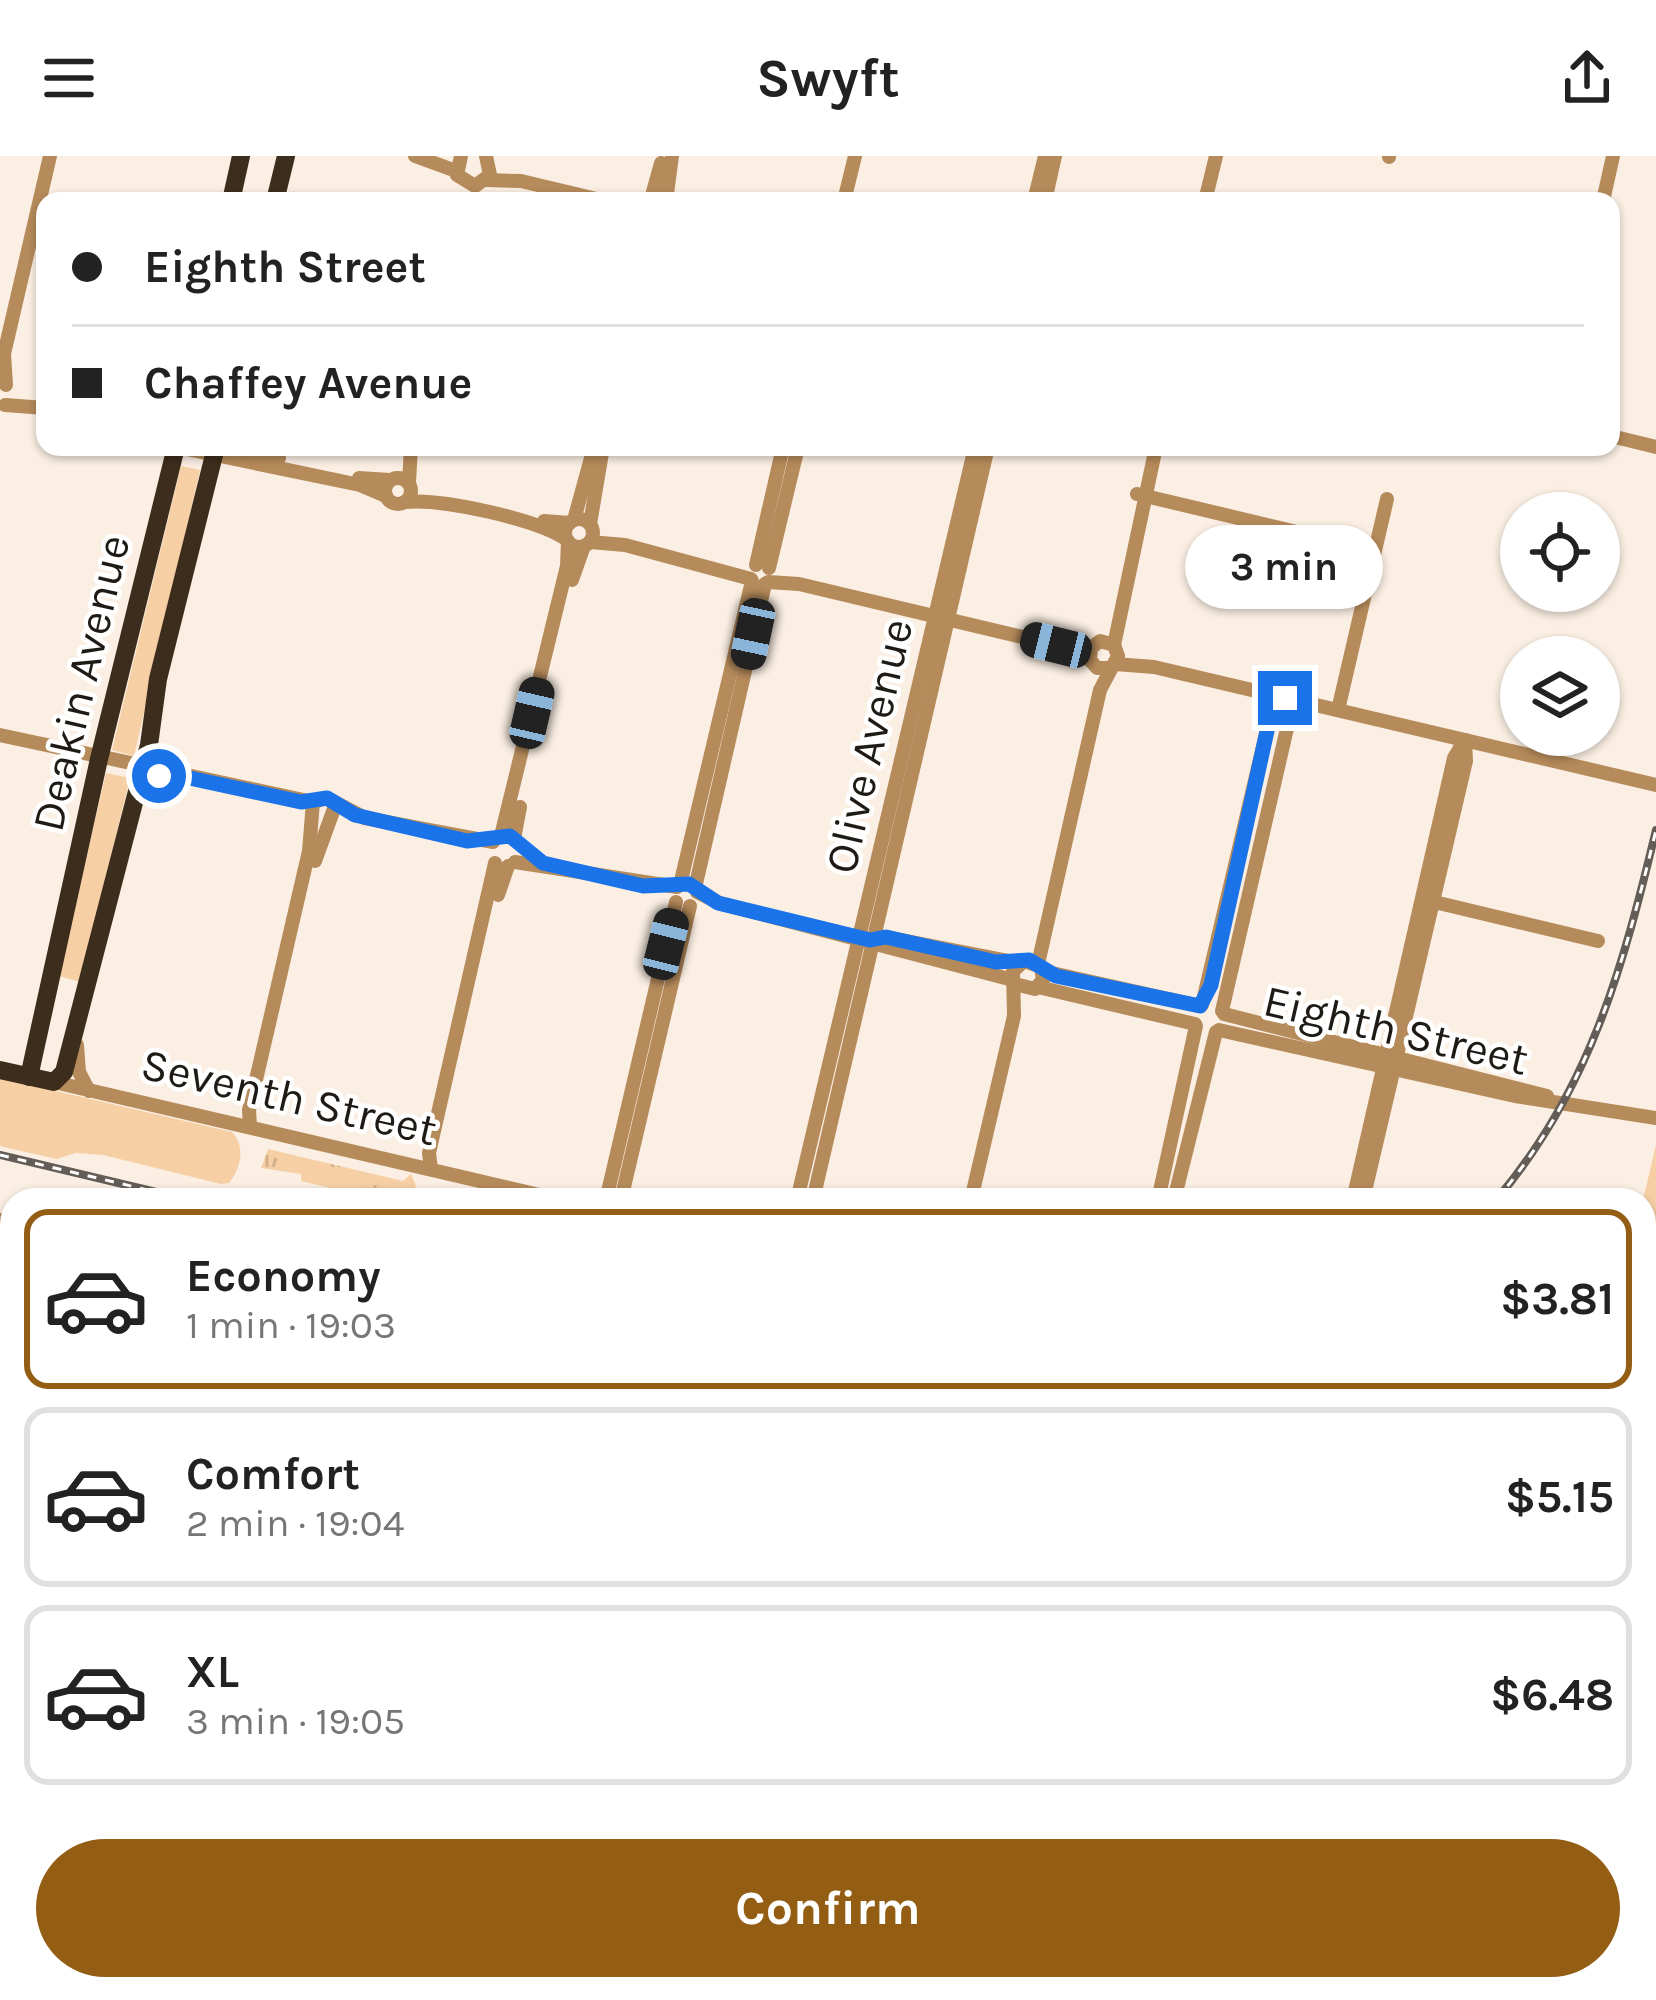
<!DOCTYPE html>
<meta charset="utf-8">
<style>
:root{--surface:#fff;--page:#f2f2f2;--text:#222;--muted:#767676;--line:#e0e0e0;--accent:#935e14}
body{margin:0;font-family:Karla,sans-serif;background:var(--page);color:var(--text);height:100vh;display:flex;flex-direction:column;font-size:45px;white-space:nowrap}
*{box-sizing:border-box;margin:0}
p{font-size:39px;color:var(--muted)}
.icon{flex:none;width:66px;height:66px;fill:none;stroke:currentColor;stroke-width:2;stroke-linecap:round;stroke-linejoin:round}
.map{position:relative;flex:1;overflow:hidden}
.details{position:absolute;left:0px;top:1032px;width:1656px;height:813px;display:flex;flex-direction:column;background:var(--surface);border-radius:36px 36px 0 0;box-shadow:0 3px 9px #0004}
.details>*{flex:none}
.banner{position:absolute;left:36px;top:36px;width:1584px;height:264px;border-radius:24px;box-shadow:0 3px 9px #0004;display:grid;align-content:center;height:264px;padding:0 36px;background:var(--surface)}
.buttons{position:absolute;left:1500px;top:336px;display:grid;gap:24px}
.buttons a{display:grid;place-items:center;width:120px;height:120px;border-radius:50%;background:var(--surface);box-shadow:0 3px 9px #0004;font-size:60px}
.end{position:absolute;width:54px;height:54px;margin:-27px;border:15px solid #1a73e8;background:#fff;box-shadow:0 0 0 6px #fff}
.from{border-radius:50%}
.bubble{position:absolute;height:84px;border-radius:42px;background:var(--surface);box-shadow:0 3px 9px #0004;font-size:39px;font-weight:700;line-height:84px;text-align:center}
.car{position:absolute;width:36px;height:72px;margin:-36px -18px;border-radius:15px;box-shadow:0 0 9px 3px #0007;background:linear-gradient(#222 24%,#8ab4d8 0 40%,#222 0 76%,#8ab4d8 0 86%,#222 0)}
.banner b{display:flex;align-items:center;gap:42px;height:114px;font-size:45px}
.banner b+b{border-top:3px solid var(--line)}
.banner i{width:30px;height:30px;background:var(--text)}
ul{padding:21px 0 0;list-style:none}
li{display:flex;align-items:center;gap:36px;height:180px;margin:0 24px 18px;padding:0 12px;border:6px solid var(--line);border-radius:24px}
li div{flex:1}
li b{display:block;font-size:45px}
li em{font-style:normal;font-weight:700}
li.current{border-color:var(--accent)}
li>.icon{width:108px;height:108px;stroke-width:1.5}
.action{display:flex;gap:24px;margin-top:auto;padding:24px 36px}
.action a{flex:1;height:138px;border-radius:72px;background:var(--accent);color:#fff;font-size:48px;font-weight:700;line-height:138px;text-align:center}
header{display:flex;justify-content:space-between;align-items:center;height:156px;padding:0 36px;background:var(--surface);font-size:54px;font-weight:700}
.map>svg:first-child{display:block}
</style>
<header><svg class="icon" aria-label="menu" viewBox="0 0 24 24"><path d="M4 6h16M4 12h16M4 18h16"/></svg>Swyft<svg class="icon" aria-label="share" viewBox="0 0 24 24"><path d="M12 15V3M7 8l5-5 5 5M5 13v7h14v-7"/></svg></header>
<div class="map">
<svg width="1656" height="1844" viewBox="0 0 1656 1844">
<defs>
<pattern id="grass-tufts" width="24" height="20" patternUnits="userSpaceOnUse" patternTransform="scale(3)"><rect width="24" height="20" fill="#f6cfa5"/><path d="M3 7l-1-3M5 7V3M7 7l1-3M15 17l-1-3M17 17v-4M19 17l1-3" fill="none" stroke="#d2b18d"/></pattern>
<pattern id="water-ripples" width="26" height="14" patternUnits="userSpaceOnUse" patternTransform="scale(3)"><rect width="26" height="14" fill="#fbb869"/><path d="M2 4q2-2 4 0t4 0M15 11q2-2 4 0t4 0" fill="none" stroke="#d79e5a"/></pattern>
</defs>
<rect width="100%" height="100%" fill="#fbefe3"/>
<path fill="url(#grass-tufts)" d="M268 993 403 1025 411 1018 416 1030 407 1044H381L301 1025V1018L261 1012Z"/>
<g fill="#f6cfa5">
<path d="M181 310 200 314 134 600 112 594Z"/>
<path d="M106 617 130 622 80 826 59 820Z"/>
<path d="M0 922 232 976C246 991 241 1012 229 1027L221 1028 103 999 76 997 56 1003 0 990Z"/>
<path d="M1656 989V1301L1644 1298 1643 1044Z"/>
<path d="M1339 1833H1588L1586 1844H1357Z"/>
</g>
<g fill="url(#water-ripples)">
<path d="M0 1180 12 1188V1415L0 1411Z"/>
<path d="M462 1833H1206L1228 1844H467Z"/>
</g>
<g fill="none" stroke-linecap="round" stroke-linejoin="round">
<g stroke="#b68b5b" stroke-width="14">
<path d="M415 0 456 15"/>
<path d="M461 0 457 19 475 30 490 19 486 0"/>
<path d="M1389 1V0"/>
<path d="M486 24 521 25 605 45"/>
<path d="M651 43 661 7"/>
<path d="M666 45 672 0"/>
<path d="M844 45 855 0"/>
<path d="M1034 45 1045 0"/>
<path d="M1045 45 1055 0"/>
<path d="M1205 45 1216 0"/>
<path d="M1603 45 1613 0"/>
<path d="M6 229 4 198 50 0"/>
<path d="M5 249 45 252"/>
<path d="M1611 280 1656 291"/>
<path d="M177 291 360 329 386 340"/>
<path d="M235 291 279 302"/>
<circle cx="398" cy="335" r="13"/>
<path d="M359 322 390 324"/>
<path d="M409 326 411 291"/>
<path d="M1137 338 1301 377"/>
<path d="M405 346C441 342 536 363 566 383"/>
<circle cx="579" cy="377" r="14"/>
<path d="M574 364 594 291"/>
<path d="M544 365 570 367"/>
<path d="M590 368 603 291"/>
<path d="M590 386 625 389 751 423"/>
<path d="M756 409 783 291"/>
<path d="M769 412 798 291"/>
<path d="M572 424 584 390"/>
<path d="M768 426 799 428 1056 489 1090 504"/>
<path d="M1114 489 1156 291"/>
<path d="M1115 508 1154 511 1656 629"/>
<path d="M1338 554 1387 343"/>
<path d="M0 579 313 646"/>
<path d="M501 680 567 410 568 385"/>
<path d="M514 683 520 651"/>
<path d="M315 705 335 650"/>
<path d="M515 706 677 731"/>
<path d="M680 729 752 425"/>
<path d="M695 732 765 428"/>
<path d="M697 736 719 747 1013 824"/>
<path d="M498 739 508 710"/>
<path d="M1426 744 1598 785"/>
<path d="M870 784 886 781 1019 807"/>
<path d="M1038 808 1100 534 1118 500 1114 489 1100 485 1091 492 1090 504 1097 512H1109"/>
<path d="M1043 815 1200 850"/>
<path d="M1038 831 1195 868"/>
<path d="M1202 849 1269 565 1284 542"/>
<path d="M1222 855 1288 568 1284 542"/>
<path d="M1224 858 1547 940"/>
<path d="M1219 874 1515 940 1656 962"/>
<path d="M77 889 79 916 89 935"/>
<path d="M54 926 561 1044"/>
<path d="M250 971 249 954 309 695 313 646 327 642 365 662 493 686"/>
<path d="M431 1013 429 997 495 707"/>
<path d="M606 1044 676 746"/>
<path d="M621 1044 690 750"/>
<path d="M797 1044 975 291"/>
<path d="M813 1044 988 291"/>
<path d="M971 1044 1014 860 1013 815 1024 805 1041 811 1043 824 1035 833 1015 828"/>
<path d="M1158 1044 1196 870"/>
<path d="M1174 1044 1216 876"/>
<path d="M1353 1044 1454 602 1465 584"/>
<path d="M1363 1044 1466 605 1465 584"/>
<path d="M0 1064 12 1070"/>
<path d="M1644 1310 1656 1313"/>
<path d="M1644 1467 1656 1470"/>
<path d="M1644 1637 1656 1640"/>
<path d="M0 1731 12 1725"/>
<path d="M386 1833 392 1844"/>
<path d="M1316 1833 1339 1844"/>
<path d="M1615 1833 1625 1844"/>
<path d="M1592 1844 1599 1833"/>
</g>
<g stroke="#3d2d1c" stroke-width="18">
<path d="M231 45 241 0"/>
<path d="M275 45 286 0"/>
<path d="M0 914 54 926 64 916 149 589 158 523 216 291"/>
<path d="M29 921 99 603 176 291"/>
</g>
<g stroke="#645d57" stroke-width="8">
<g id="rail">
<path d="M0 999 190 1044"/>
<path d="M1496 1044C1590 934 1623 811 1656 674"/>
</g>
</g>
<use href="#rail" stroke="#fff" stroke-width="3" stroke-dasharray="9" stroke-linecap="butt"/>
</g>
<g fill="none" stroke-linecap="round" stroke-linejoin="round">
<path stroke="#1a73e8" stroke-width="15" d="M159 620 143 612 301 646 327 642 355 659 467 685 510 680 543 707 643 730 689 728 718 747 870 784 886 781 996 806 1029 804 1056 820 1200 850 1211 829 1269 566 1285 542"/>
</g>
<g text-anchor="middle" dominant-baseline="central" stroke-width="9" stroke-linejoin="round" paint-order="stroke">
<g font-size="45" fill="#1e1a16" stroke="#fff">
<text transform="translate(81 527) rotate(-77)">Deakin Avenue</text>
<text transform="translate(869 590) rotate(-77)">Olive Avenue</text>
<text transform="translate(1396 874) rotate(13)">Eighth Street</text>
<text transform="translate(289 941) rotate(13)">Seventh Street</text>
</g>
</g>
</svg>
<div class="buttons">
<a><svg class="icon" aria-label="locate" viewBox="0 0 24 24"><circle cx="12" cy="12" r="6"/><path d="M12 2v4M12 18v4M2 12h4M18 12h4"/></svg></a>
<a><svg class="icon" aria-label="layers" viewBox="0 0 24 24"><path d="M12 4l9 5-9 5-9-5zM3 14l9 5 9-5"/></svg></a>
</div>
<i class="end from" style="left:159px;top:620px"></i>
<i class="end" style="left:1285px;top:542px"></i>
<div class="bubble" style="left:1185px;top:369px;width:198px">3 min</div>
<i class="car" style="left:753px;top:478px;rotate:192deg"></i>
<i class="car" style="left:1056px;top:489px;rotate:284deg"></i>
<i class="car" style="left:532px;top:557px;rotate:13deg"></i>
<i class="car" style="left:666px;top:788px;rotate:14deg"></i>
<div class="banner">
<b><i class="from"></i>Eighth Street</b>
<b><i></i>Chaffey Avenue</b>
</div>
<section class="details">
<ul>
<li class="current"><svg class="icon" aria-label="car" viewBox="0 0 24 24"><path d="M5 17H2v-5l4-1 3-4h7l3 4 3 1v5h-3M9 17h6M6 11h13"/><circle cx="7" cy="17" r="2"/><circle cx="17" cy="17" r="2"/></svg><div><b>Economy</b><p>1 min · 19:03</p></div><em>$3.81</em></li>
<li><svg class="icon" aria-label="car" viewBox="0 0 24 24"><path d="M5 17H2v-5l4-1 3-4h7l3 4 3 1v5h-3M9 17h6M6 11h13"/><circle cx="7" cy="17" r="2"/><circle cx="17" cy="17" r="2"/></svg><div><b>Comfort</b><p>2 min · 19:04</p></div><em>$5.15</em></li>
<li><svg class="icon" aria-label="car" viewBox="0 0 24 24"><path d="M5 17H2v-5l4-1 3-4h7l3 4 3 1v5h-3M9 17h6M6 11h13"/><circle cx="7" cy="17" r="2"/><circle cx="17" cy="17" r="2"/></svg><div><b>XL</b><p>3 min · 19:05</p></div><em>$6.48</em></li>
</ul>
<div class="action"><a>Confirm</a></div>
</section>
</div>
